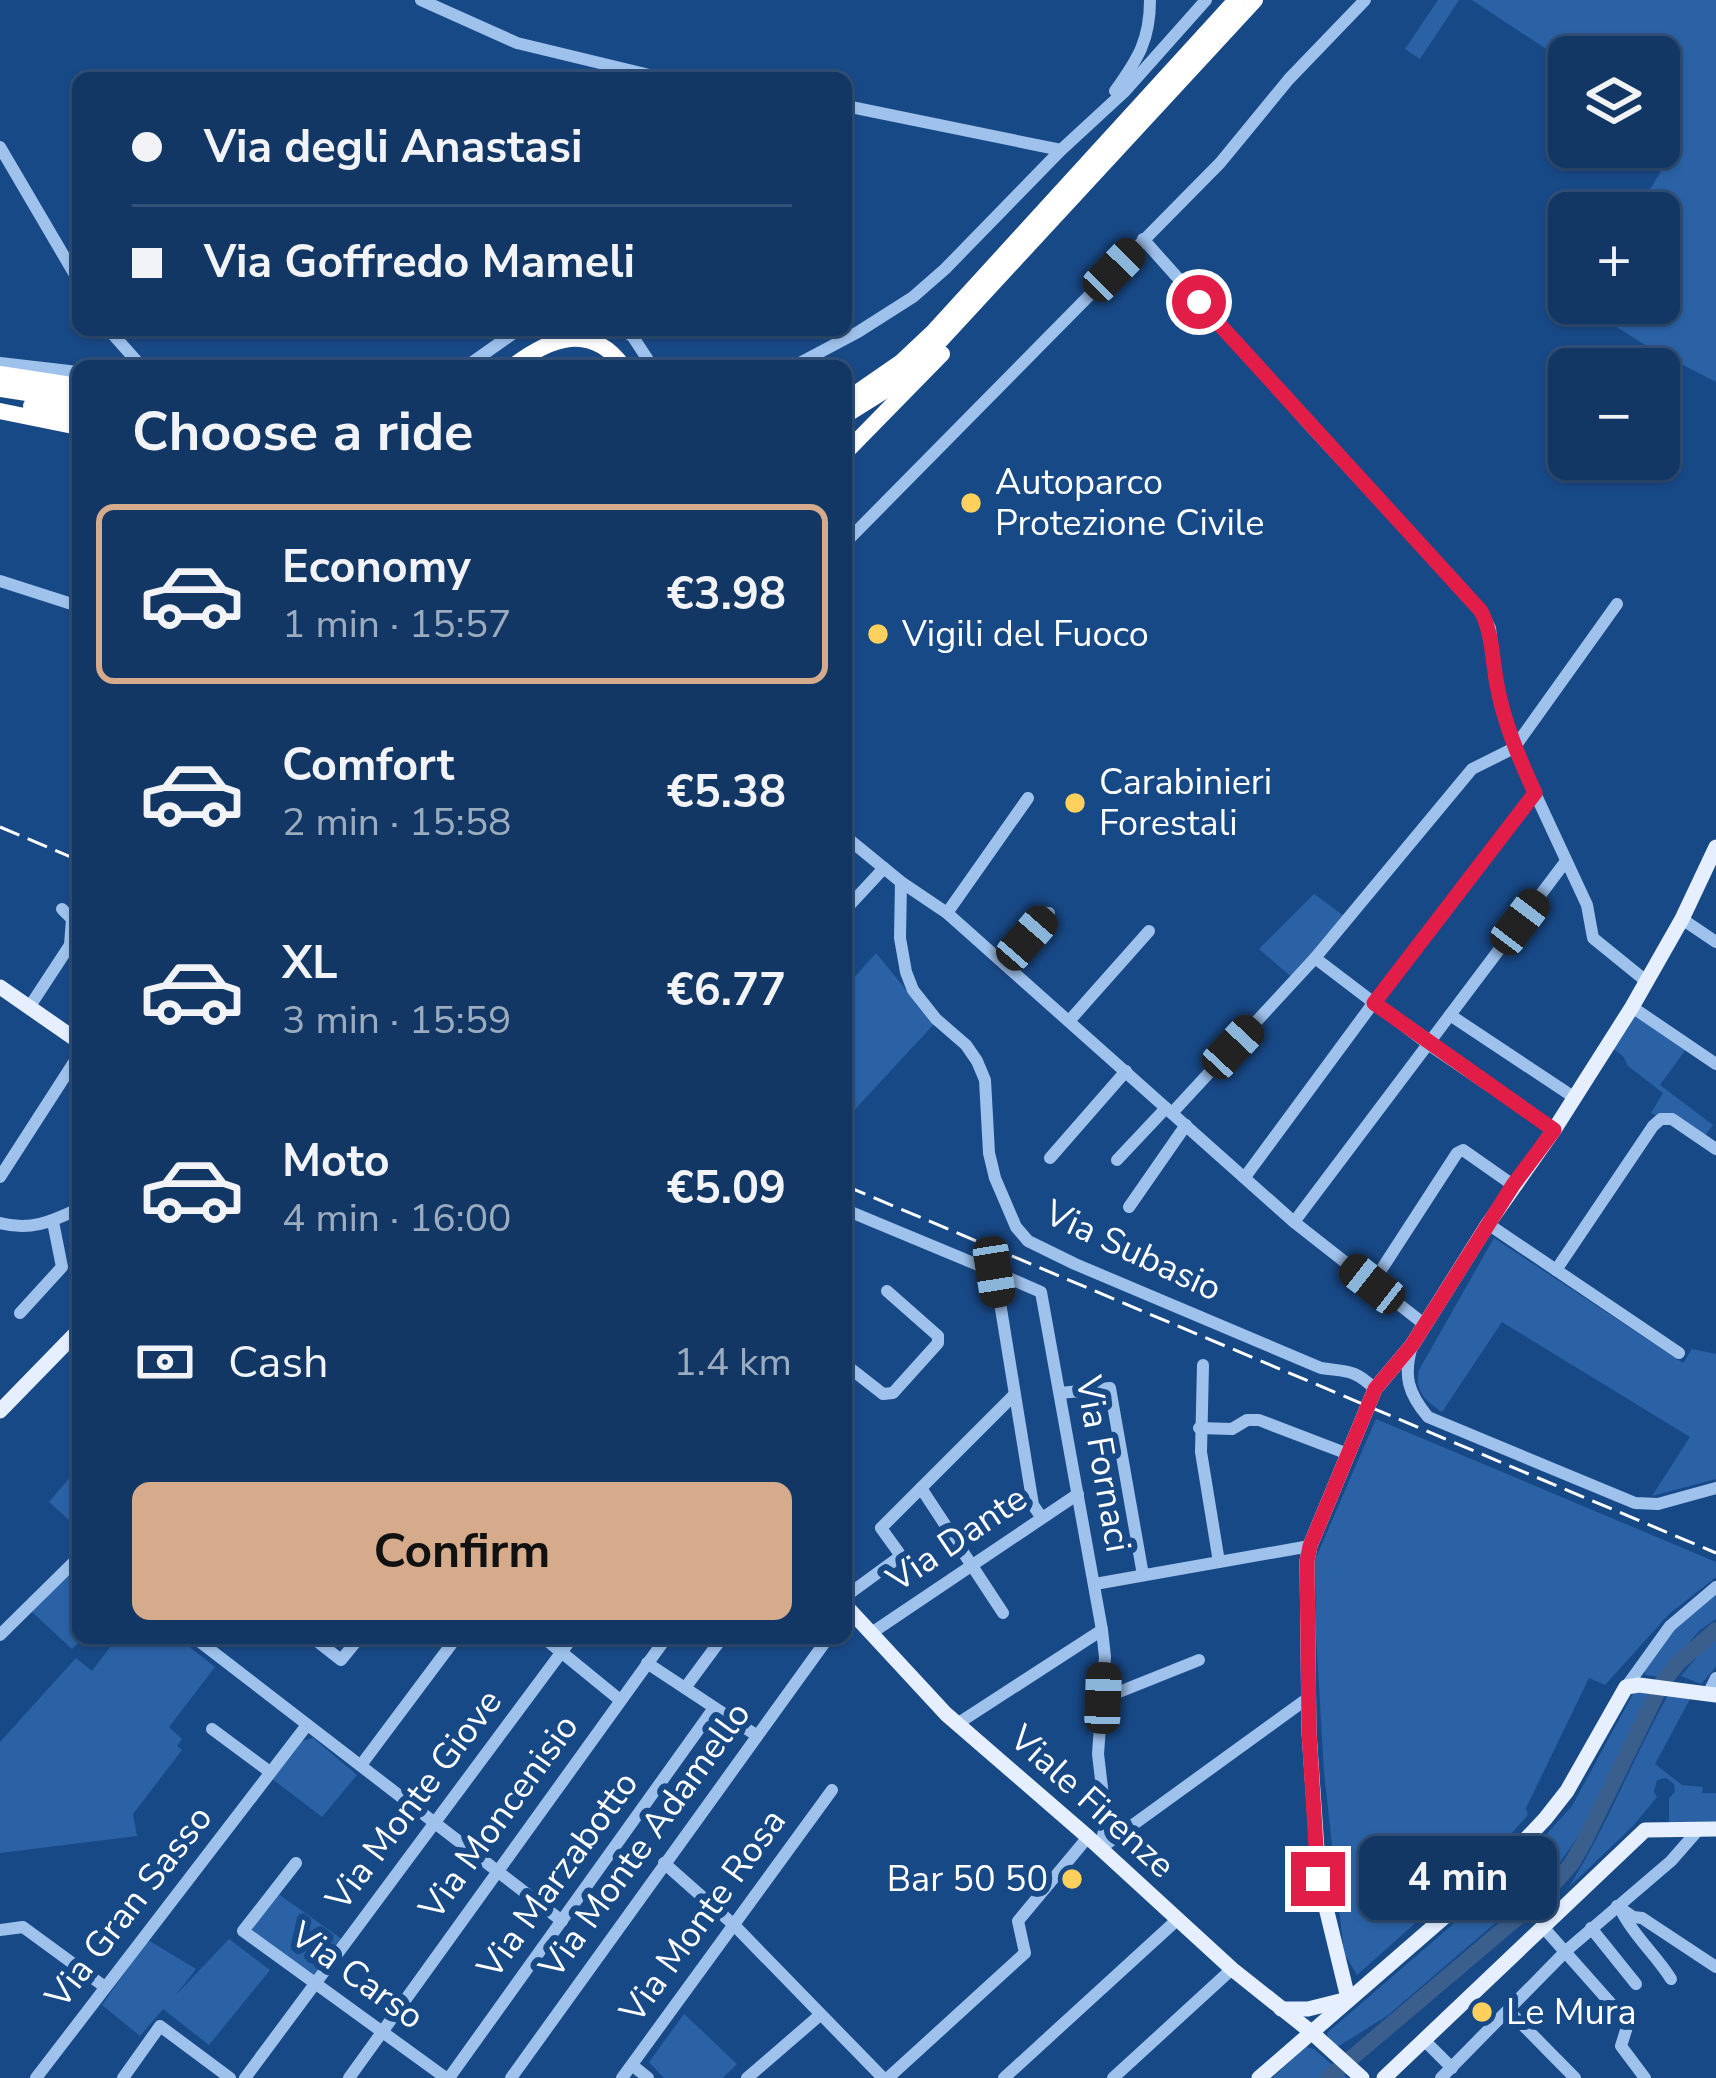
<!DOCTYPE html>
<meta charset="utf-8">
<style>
:root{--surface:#123765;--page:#1b3f6b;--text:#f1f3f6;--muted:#9cacbf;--line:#315179;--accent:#d6ab8b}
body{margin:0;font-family:"Nunito Sans",sans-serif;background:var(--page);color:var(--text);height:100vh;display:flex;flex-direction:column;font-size:45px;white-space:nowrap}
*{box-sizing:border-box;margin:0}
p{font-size:39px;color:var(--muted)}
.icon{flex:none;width:66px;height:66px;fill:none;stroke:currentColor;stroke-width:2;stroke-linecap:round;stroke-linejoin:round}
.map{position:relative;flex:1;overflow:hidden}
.sheet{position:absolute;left:72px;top:360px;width:780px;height:1284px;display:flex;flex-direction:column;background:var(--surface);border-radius:18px;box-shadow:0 3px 9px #0004,0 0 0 3px var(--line)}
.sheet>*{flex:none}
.hud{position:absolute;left:72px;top:72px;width:780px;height:264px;border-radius:18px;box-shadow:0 3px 9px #0004,0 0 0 3px var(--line);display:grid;align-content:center;height:264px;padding:0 60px;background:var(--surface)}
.buttons{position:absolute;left:1548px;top:36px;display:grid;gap:24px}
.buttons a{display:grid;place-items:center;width:132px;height:132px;border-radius:18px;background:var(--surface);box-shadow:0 3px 9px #0004,0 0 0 3px var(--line);font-size:60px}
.end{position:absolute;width:54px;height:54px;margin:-27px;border:15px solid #e11d48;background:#fff;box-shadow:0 0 0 6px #fff}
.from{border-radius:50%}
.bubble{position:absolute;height:84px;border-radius:18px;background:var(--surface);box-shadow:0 3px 9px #0004,0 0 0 3px var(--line);font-size:39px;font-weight:700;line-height:84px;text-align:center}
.car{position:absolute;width:36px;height:72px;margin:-36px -18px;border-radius:15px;box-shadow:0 0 9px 3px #0007;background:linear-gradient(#222 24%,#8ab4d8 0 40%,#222 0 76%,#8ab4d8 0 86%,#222 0)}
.hud b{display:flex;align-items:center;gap:42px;height:114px;font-size:45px}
.hud b+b{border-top:3px solid var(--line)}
.hud i{width:30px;height:30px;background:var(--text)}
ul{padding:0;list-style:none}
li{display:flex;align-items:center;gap:36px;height:180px;margin:0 24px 18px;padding:0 36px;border:6px solid transparent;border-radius:18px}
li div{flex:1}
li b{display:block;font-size:45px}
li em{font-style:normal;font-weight:700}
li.current{border-color:var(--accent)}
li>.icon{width:108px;height:108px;stroke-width:1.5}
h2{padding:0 60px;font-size:54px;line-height:144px}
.pay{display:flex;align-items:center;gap:30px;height:132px;padding:0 60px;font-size:45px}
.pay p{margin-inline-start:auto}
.primary-button{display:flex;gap:24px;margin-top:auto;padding:24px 60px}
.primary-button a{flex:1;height:138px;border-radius:18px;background:var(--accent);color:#111;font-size:48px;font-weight:700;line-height:138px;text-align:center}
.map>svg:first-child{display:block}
</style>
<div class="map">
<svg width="1716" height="2078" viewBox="0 0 1716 2078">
<rect width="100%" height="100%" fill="#184987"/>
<g fill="#2b62a6">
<path d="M1438 0H1459L1420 59 1405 49Z"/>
<path d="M1472 0H1716V382L1650 348 1580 304 1659 303V213H1636L1682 136 1659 121V57H1569V64Z"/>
<path d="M1314 894 1348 919 1295 980 1259 949Z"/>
<path d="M876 953 934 1024 846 1119V987Z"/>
<path d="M1633 1012 1686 1049 1660 1085 1713 1125 1704 1137 1651 1113 1663 1093 1628 1066 1623 1056 1611 1047Z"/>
<path d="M1494 1238 1683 1363 1692 1349 1716 1354V1479L1652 1496 1690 1437 1502 1322 1442 1412C1425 1400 1414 1391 1419 1370Z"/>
<path d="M1376 1419 1716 1562V1577L1669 1614 1605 1685 1589 1678 1526 1808 1528 1815 1493 1854 1357 1975 1344 1953 1324 1772 1316 1634 1315 1560Z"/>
<path d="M78 1468V1528L49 1502Z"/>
<path d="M78 1562V1638H84L72 1649 31 1611Z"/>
<path d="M1716 1590V1619L1700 1630 1659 1677 1645 1675 1644 1668 1681 1621Z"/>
<path d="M117 1638H178L215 1667 169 1727 182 1739 177 1746 182 1750 133 1814 137 1836 0 1853V1742L76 1658 92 1671Z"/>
<path d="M1716 1640V1667L1701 1684 1681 1676 1706 1646Z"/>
<path d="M1634 1692 1648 1694 1581 1832 1552 1874 1387 2016 1337 2047 1328 2038 1327 2033 1496 1887 1524 1859 1572 1806Z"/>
<path d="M1668 1695 1690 1699 1655 1764 1682 1785 1703 1787 1702 1793H1716V1828L1669 1826V1798L1675 1792 1674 1784 1666 1778 1657 1780 1654 1792 1657 1797 1633 1826 1569 1887C1607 1826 1633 1758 1668 1695Z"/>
<path d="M313 1738 357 1775 322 1817 271 1778 299 1742Z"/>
<path d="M274 1891 346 1942 315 1983 243 1931Z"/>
<path d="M229 1939 270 1970 209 2045 163 2009 140 2036 102 2005 148 1940 196 1969 175 1996Z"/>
<path d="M684 2014 737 2064 723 2078H664L649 2062Z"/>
<path d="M1306 2047 1314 2049 1347 2078H1272Z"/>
</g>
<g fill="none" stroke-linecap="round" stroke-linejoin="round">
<path stroke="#3b5f8d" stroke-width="16" d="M1328 2078 1544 1895 1572 1863 1585 1840 1662 1683 1678 1663 1716 1630"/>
<g stroke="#9fc2ed" stroke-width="12">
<path d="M421 0 517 43 662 78"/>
<path d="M1115 91C1138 59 1150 40 1150 0"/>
<path d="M846 106 1061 150"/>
<path d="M0 147 78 280"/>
<path d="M1143 239 1311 427 1481 611 1490 628 1497 686 1514 748 1587 905 1593 938 1646 981"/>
<path d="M109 330 141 366"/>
<path d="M624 330 633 337 652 366"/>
<path d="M0 363 78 372"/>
<path d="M467 366 518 330"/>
<path d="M794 366 858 332 913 297 945 269 1061 150 1125 91 1206 0"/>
<path d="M846 542 1220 163 1289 79 1365 0"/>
<path d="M0 581 78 606"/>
<path d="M846 837 901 882 947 913 1294 1222 1424 1324"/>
<path d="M901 882 900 938 906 972 913 990 936 1019 966 1045 977 1061 985 1080 989 1153 995 1178 1016 1227 1028 1241 1075 1264 1321 1368C1348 1372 1354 1369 1375 1389"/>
<path d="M846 909 884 868"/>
<path d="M947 913 1028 798"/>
<path d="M1682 919 1716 942"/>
<path d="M1315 958 1428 1044 1554 1130"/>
<path d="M1005 963 1049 913"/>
<path d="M30 1006 70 945 72 919 62 909"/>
<path d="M1632 1007 1716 1064"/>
<path d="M1450 1015 1575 1098"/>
<path d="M1070 1020 1149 931"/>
<path d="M1172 1113 1315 958 1472 769 1514 748 1617 604"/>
<path d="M1050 1158 1126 1071"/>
<path d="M1117 1160 1166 1108"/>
<path d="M0 1177 78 1056"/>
<path d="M1245 1177 1374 1002 1535 793"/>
<path d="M1129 1207 1186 1125"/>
<path d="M846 1210 995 1272 1033 1505 1042 1518"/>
<path d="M1294 1222 1566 861"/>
<path d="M0 1223C30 1231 51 1222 78 1209"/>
<path d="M1488 1224 1679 1353"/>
<path d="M1556 1270 1653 1126 1661 1119H1672L1716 1149"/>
<path d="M995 1272 1041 1292 1102 1630 1105 1657 1098 1754 1106 1822 1100 1848"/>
<path d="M1372 1284 1457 1153 1463 1150 1513 1185"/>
<path d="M20 1313 62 1267 53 1222"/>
<path d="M1412 1346C1403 1376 1408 1393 1428 1417L1635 1503 1658 1504 1716 1488"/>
<path d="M846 1365 883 1394 893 1393 938 1343V1336L887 1291"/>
<path d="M1203 1365 1201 1452 1219 1562"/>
<path d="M1060 1393 1110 1388 1143 1575"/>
<path d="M1199 1428 1232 1429 1247 1420H1259L1348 1454"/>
<path d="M921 1488 1003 1613"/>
<path d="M1095 1584 1310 1546"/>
<path d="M846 1596 898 1558 899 1553 881 1528 1014 1395"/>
<path d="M870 1634 1078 1494"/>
<path d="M0 1635 78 1558"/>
<path d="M195 1638 562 1921"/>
<path d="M313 1638 341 1660 359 1638"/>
<path d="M544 1638 620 1700"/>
<path d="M647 1663 756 1735"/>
<path d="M1626 1687 1670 1626 1716 1587"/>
<path d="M685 1688 722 1638"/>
<path d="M1708 1694 1716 1678"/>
<path d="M1104 1698 1199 1660"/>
<path d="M957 1724 1102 1630"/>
<path d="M212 1729 270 1772"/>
<path d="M361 1765 456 1638"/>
<path d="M1101 1848 1308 1698"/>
<path d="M296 1863 243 1931 446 2078"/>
<path d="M664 1863 734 1925 883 2078"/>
<path d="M1617 1906 1633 1917 1642 1918 1716 1967"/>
<path d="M1622 1912C1633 1935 1657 1956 1671 1979"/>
<path d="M1543 1927 1622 2016 1627 2027 1621 2046 1645 2078"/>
<path d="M1591 1928 1636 1984"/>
<path d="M0 1930 23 1927 105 1987"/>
<path d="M1509 2011 1575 2078"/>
<path d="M1424 2040 1452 2068"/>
<path d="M632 2065 648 2078"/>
<path d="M36 2078 307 1725"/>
<path d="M123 2078 160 2026 230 2078"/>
<path d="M245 2078 572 1638"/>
<path d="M349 2078 666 1638"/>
<path d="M449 2078 714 1708"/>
<path d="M511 2078 828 1638"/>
<path d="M622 2078 832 1790"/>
<path d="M747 2078 820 2015"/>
<path d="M888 2078 1025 1953 1018 1921 1088 1837"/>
<path d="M1004 2078 1178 1919"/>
<path d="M1113 2078 1232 1969"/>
<path d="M1441 2078 1567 1950 1671 1861 1699 1829"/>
</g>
<g stroke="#e5efff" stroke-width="15">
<path d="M0 987 78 1041"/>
<path d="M0 1411 78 1331"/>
<path d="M846 1606 946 1714 1088 1837 1232 1969 1310 2031 1362 2078"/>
<path d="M1348 1998 1319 1879 1309 1732 1307 1561 1310 1546 1375 1389 1412 1345 1488 1224 1554 1130 1632 1007 1682 919 1716 847"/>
<path d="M1281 2009H1308L1340 2001"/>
<path d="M1259 2078 1487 1880 1545 1819 1567 1791 1626 1687 1639 1685 1716 1695"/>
<path d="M1384 2078 1645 1830 1716 1829"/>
</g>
<g stroke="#fff" stroke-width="16">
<path d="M513 366C550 338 591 322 623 366"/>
<path d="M0 374 78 386"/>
<path d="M0 389 78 401"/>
<path d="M846 400 901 362 934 331 1236 0"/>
<path d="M31 406 78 414"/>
<path d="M0 411 78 427"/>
<path d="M846 415 886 390 927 355 1255 0"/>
<path d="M846 452 942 354"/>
</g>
<g stroke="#fff" stroke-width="3" stroke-dasharray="21 9" stroke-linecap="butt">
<path d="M0 827 78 860"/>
<path d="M846 1186 1716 1553"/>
</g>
</g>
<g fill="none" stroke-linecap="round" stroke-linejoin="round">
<path stroke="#e11d48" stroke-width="15" d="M1199 302 1481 611C1493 635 1492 659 1497 685 1504 723 1519 758 1535 793L1374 1003 1554 1130 1513 1185 1412 1345 1375 1389 1310 1546 1307 1561 1309 1732 1318 1879"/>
</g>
<g fill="#ffd05b" stroke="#184987" stroke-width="4.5">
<circle cx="971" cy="503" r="12"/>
<circle cx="878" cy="634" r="12"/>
<circle cx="1075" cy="803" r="12"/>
<circle cx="1072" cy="1879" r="12"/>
<circle cx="1482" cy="2012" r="12"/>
</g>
<g text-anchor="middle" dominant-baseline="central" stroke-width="12" stroke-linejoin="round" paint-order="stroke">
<g font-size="36" fill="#fff" stroke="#184987" text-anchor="start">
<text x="995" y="482">Autoparco<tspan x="995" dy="41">Protezione Civile</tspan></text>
<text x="902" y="634">Vigili del Fuoco</text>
<text x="1099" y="782">Carabinieri<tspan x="1099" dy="41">Forestali</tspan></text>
<text x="1048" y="1879" text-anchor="end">Bar 50 50</text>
<text x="1506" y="2012">Le Mura</text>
</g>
<g font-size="36" fill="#fff" stroke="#184987">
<text transform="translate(1133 1251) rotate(25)">Via Subasio</text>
<text transform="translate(1103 1464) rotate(80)">Via Fornaci</text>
<text transform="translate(957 1539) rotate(-34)">Via Dante</text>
<text transform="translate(414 1800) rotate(-53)">Via Monte Giove</text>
<text transform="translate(1092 1802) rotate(42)">Viale Firenze</text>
<text transform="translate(499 1817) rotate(-54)">Via Moncenisio</text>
<text transform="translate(645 1840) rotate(-54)">Via Monte Adamello</text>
<text transform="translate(558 1875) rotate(-54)">Via Marzabotto</text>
<text transform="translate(129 1907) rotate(-52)">Via Gran Sasso</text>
<text transform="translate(703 1916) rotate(-54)">Via Monte Rosa</text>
<text transform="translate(357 1976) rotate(36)">Via Carso</text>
</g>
</g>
</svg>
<div class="buttons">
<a><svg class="icon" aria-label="layers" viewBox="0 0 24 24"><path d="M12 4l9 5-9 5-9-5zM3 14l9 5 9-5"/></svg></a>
<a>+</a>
<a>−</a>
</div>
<i class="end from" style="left:1199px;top:302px"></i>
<i class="end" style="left:1318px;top:1879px"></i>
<div class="bubble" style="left:1359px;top:1836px;width:198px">4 min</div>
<i class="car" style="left:1114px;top:270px;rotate:44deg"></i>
<i class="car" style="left:1520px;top:922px;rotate:37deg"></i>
<i class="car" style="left:1027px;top:938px;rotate:41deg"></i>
<i class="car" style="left:1233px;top:1047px;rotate:43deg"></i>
<i class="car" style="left:994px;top:1272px;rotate:171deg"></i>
<i class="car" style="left:1372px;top:1284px;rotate:308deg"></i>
<i class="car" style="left:1103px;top:1698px;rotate:2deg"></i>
<div class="hud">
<b><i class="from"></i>Via degli Anastasi</b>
<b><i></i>Via Goffredo Mameli</b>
</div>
<section class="sheet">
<h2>Choose a ride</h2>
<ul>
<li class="current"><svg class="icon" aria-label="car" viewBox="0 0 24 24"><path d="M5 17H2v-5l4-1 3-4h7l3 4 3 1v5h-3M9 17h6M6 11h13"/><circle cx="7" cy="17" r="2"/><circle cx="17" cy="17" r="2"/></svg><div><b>Economy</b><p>1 min · 15:57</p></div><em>€3.98</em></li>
<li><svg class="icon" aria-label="car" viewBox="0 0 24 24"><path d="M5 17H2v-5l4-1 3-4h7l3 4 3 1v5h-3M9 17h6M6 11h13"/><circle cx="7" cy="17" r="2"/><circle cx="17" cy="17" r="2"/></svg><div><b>Comfort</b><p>2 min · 15:58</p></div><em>€5.38</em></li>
<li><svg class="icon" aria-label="car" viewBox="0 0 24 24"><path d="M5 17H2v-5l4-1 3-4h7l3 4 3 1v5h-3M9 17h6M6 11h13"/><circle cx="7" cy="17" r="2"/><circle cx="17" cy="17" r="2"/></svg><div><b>XL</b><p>3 min · 15:59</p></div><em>€6.77</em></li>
<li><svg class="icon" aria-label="car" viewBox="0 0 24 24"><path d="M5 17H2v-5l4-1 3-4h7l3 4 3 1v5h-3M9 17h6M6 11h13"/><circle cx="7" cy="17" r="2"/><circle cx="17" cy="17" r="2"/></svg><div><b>Moto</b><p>4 min · 16:00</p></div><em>€5.09</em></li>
</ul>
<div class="pay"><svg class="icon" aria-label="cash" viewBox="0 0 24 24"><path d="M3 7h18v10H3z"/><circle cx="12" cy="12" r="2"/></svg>Cash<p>1.4 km</p></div>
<div class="primary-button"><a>Confirm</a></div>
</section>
</div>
